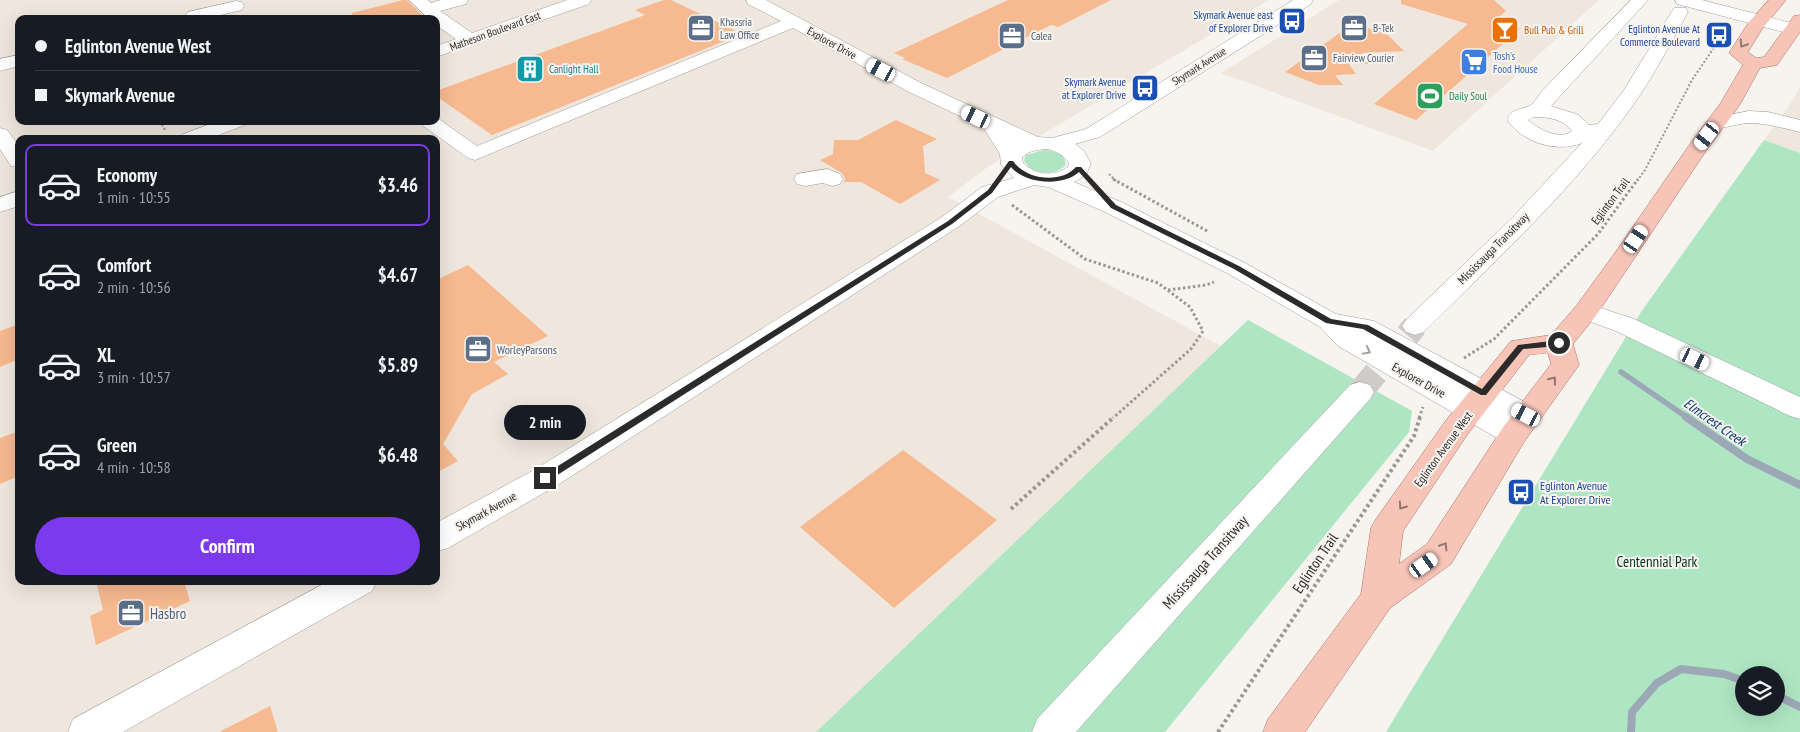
<!DOCTYPE html>
<meta charset="utf-8">
<style>
:root{--surface:#171b24;--page:#242831;--text:#f1f3f6;--muted:#9ea1a6;--line:#363941;--accent:#7c3aed}
body{margin:0;font-family:"PT Sans Narrow",sans-serif;background:var(--page);color:var(--text);height:100vh;display:flex;flex-direction:column;font-size:19px;white-space:nowrap}
*{box-sizing:border-box;margin:0}
p{font-size:16px;color:var(--muted)}
.icon{flex:none;width:28px;height:28px;fill:none;stroke:currentColor;stroke-width:2;stroke-linecap:round;stroke-linejoin:round}
.map{position:relative;flex:1;overflow:hidden}
.drawer{position:absolute;left:15px;top:135px;width:425px;height:450px;display:flex;flex-direction:column;background:var(--surface);border-radius:10px;box-shadow:0 5px 20px #0002}
.drawer>*{flex:none}
.hud{position:absolute;left:15px;top:15px;width:425px;height:110px;border-radius:10px;box-shadow:0 5px 20px #0002;display:grid;align-content:center;height:110px;padding:0 20px;background:var(--surface)}
.fabs{position:absolute;left:1735px;top:666px;display:grid;gap:10px}
.fabs a{display:grid;place-items:center;width:50px;height:50px;border-radius:50%;background:var(--surface);box-shadow:0 5px 20px #0002;font-size:25px}
.end{position:absolute;width:22px;height:22px;margin:-11px;border:6px solid #2d2b2a;background:#fff;box-shadow:0 0 0 2px #fff}
.from{border-radius:50%}
.bubble{position:absolute;height:35px;border-radius:18px;background:var(--surface);box-shadow:0 5px 20px #0002;font-size:16px;font-weight:700;line-height:35px;text-align:center}
.car{position:absolute;width:15px;height:30px;margin:-15px -8px;border-radius:6px;box-shadow:0 0 4px 1px #0007;background:linear-gradient(#fff 24%,#345 0 40%,#fff 0 76%,#345 0 86%,#fff 0)}
.hud b{display:flex;align-items:center;gap:18px;height:48px;font-size:19px}
.hud b+b{border-top:1px solid var(--line)}
.hud i{width:12px;height:12px;background:var(--text)}
ul{padding:9px 0 0;list-style:none}
li{display:flex;align-items:center;gap:15px;height:82px;margin:0 10px 8px;padding:0 10px;border:2px solid transparent;border-radius:10px}
li div{flex:1}
li b{display:block;font-size:19px}
li em{font-style:normal;font-weight:700}
li.current{border-color:var(--accent)}
li>.icon{width:45px;height:45px;stroke-width:1.5}
.action{display:flex;gap:10px;margin-top:auto;padding:10px 20px}
.action a{flex:1;height:58px;border-radius:30px;background:var(--accent);color:#fff;font-size:20px;font-weight:700;line-height:58px;text-align:center}
.map>svg:first-child{display:block}
</style>
<div class="map">
<svg width="1800" height="732" viewBox="0 0 1800 732">
<rect width="100%" height="100%" fill="#f7f3ef"/>
<g fill="#efe7dd" fill-rule="evenodd">
<path d="M0 0H1269L989 166 948 197 1221 346 816 732H0ZM19 19H436V121H19ZM19 139H436V581H19Z"/>
<path d="M1339 0H1599L1433 151 1221 73Z"/>
<path d="M1800 87V153L1764 140 1789 106Z"/>
</g>
<g fill="#aee6c3" fill-rule="evenodd">
<path d="M1764 140 1800 153V732H1386L1641 312ZM1744 675H1776V708H1744Z"/>
<path d="M1044 150C1053 151 1068 154 1065 166 1054 176 1030 175 1024 160L1026 155Z"/>
<path d="M1248 320 1412 411 1409 432 1165 732H816Z"/>
</g>
<g fill="none" stroke-linecap="round" stroke-linejoin="round">
<path stroke="#9da8b7" stroke-width="5.5" d="M1621 372 1688 418"/>
<g stroke="#9da8b7" stroke-width="8">
<path d="M1686 417 1747 459 1800 485"/>
<path d="M1776 695 1800 707"/>
<path d="M1631 732 1632 712 1657 683 1681 669 1724 674 1744 681"/>
</g>
</g>
<g fill="#f6b990">
<path d="M403 0H407L426 19H353L352 13Z"/>
<path d="M664 0H671L742 34 492 135 436 96V91L645 15 635 10Z"/>
<path d="M1008 0H1111L1058 27 1051 25 947 78 902 59 905 58 894 53Z"/>
<path d="M1401 0H1494L1506 11 1494 21 1520 29 1416 120 1374 104 1468 24 1401 4Z"/>
<path d="M1354 23 1388 35 1404 51 1362 53 1369 64H1349L1356 74 1335 75 1343 85H1319L1285 72Z"/>
<path d="M896 120 937 139 923 146 925 173 940 180 900 204 861 182H844L845 178 842 173 820 160 833 154 834 140H858Z"/>
<path d="M468 265 548 336 494 362 508 374 472 394 443 444 458 461 436 473V280Z"/>
<path d="M19 324V359L0 367V331Z"/>
<path d="M19 431V476L0 484V438Z"/>
<path d="M903 450 997 520 894 608 800 527Z"/>
<path d="M96 581H184L190 601 96 645 90 616 103 610Z"/>
<path d="M270 706 278 732H219Z"/>
</g>
<g fill="none" stroke-linecap="round" stroke-linejoin="round">
<path stroke="#cfcbc8" stroke-width="25" stroke-dasharray="25 12" stroke-linecap="butt" d="M1360 392 1415 326"/>
<g stroke="#9f9b98" stroke-width="1">
<g id="minor">
<path d="M409 0H427L431 3 441 0H468L466 4 440 11 472 33 567 0H591L589 4 436 57V46L456 39 436 25V19H429Z"/>
<path d="M746 0H766L921 83 1038 137 1052 138 1086 129 1293 0H1313L1311 4 1100 137 1075 144 1083 150 1091 163 1086 175 1074 182 1121 202 1245 263 1336 314 1374 321 1536 408 1540 415 1536 422 1526 425 1519 423 1524 426 1529 434 1524 442 1514 445 1504 442 1338 346 1320 327 1227 273 1105 212 1048 187 1034 185 998 197 958 227 556 486 448 548 436 552V523L534 470 942 217 982 187 1014 178 1001 165 1000 154 983 127 907 91 793 28 475 160 468 158 422 125 419 121H436V117L477 146 781 21 748 4ZM1047 149C1056 151 1064 155 1069 163L1068 167C1054 177 1035 175 1023 163L1022 158C1029 150 1037 150 1047 149Z"/>
<path d="M1631 0H1648L1551 106 1579 115 1589 125 1598 124 1624 90 1674 8H1686L1688 12C1668 48 1649 85 1623 119 1565 197 1493 263 1424 332L1415 335 1406 332 1402 326 1406 320 1511 219 1582 143C1558 153 1523 143 1508 121 1508 109 1521 110 1529 106 1534 104 1539 95 1542 91ZM1534 117C1549 117 1563 119 1572 131 1560 141 1538 129 1528 120Z"/>
<path d="M1675 0H1702L1799 25 1800 32 1793 34 1787 33 1677 4Z"/>
<path d="M236 1 242 2 244 6 242 10 204 19H187L185 16 188 12Z"/>
<path d="M19 55V66L0 71V59Z"/>
<path d="M1749 111 1768 112 1800 120V132C1783 128 1766 123 1748 123 1735 124 1722 130 1709 127L1706 123 1709 119Z"/>
<path d="M218 121H248L245 125 208 139H178L181 135Z"/>
<path d="M0 128 7 130 19 146V167L11 166 0 149Z"/>
<path d="M827 169 840 174 843 179 840 184 832 186 823 183 805 186 797 184 794 179 797 174Z"/>
<path d="M19 191V206L0 212V197Z"/>
<path d="M1586 303 1634 319 1800 397V419L1790 416 1616 331 1577 317 1573 311 1577 305Z"/>
<path d="M1360 382 1370 385 1374 392 1370 399 1076 732H1032L1037 719 1350 385Z"/>
<path d="M329 581H377L372 591 123 732H68L73 719Z"/>
</g>
</g>
<g stroke="#ac7567" stroke-width="1">
<path id="major" d="M1769 0H1786L1762 29 1748 52 1756 58 1764 57 1794 16 1800 15V32L1777 65 1760 68 1739 106 1706 151 1595 317 1573 344 1579 365 1524 442 1451 564 1390 608 1305 732H1263L1268 719 1361 594 1371 528 1376 519 1447 419 1511 341 1551 335 1577 305 1617 250 1690 144 1720 104 1743 65 1729 53 1749 22ZM1548 353 1551 364 1504 426 1427 544 1399 564 1403 531 1467 435 1529 355Z"/>
</g>
<g stroke="#9a9794" stroke-width="2" stroke-dasharray="2 2" stroke-linecap="butt">
<path d="M160 121 165 130"/>
<path d="M1109 174 1116 181"/>
<path d="M1637 181 1645 170 1692 80 1728 27"/>
</g>
<g stroke="#9a9794" stroke-width="3" stroke-dasharray="2.5 2.5" stroke-linecap="butt">
<path d="M1113 179 1209 232"/>
<path d="M1012 205 1085 259 1158 283 1190 307 1203 331 1191 349 1113 418"/>
<path d="M1168 290 1206 285 1214 282"/>
<path d="M1464 358 1494 339 1598 234 1638 179"/>
<path d="M1419 418 1423 407"/>
</g>
<g stroke="#9a9794" stroke-width="4" stroke-dasharray="3 3" stroke-linecap="butt">
<path d="M1011 509 1114 417"/>
<path d="M1218 732 1414 436 1420 417"/>
</g>
<use href="#minor" fill="#fff" fill-rule="evenodd"/>
<use href="#major" fill="#f7c4b8" fill-rule="evenodd"/>
</g>
<defs><path id="oneway-chevron" d="M-2-3.5L2.5 0L-2 3.5" fill="none" stroke-width="1.6" stroke-linecap="round" stroke-linejoin="round" transform="scale(1.25)"/></defs>
<g stroke="#927871">
<use href="#oneway-chevron" transform="translate(1743 44) rotate(123)"/>
<use href="#oneway-chevron" transform="translate(1553 380) rotate(-52)"/>
<use href="#oneway-chevron" transform="translate(1402 506) rotate(125)"/>
<use href="#oneway-chevron" transform="translate(1444 546) rotate(-58)"/>
</g>
<use stroke="#a0a09f" href="#oneway-chevron" transform="translate(1367 351) rotate(29)"/>
<path fill="#2d2b2a" d="M1009 161H1013C1026 180 1061 184 1076 167H1081L1116 205 1239 266 1331 319 1368 325 1482 389 1518 345 1559 340 1563 343 1559 346 1523 349 1486 395H1481L1363 329 1326 323 1234 269 1111 208 1079 172C1063 187 1025 184 1011 167L992 193 952 224 548 481H542V476L948 221 988 190Z"/>
<defs>
<g id="bus-square" transform="scale(1.4375)"><rect x="-9" y="-9" width="18" height="18" rx="4" fill="#1a4fb4" stroke="#f7f3ef"/><path d="M-5-6H5V4H4V6H2V4H-2V6H-4V4H-5ZM-3.5-4V0h7V-4ZM-3.5 1.2v1.5H-2V1.2ZM2 1.2v1.5H3.5V1.2Z" fill="#fff"/></g>
<g id="office-square" transform="scale(1.4375)"><rect x="-9" y="-9" width="18" height="18" rx="4" fill="#5c6f8a" stroke="#f7f3ef"/><path d="M-6-3h4V-5.5h4V-3h4V5H-6ZM-1-4.5V-3h2v-1.5ZM-6 0V1H6V0Z" fill="#fff"/></g>
<g id="bar-square" transform="scale(1.4375)"><rect x="-9" y="-9" width="18" height="18" rx="4" fill="#e8710a" stroke="#f7f3ef"/><path d="M-6-5H6L.8 .8V4.5H3.5V6h-7V4.5H-.8V.8Z" fill="#fff"/></g>
<g id="supermarket-square" transform="scale(1.4375)"><rect x="-9" y="-9" width="18" height="18" rx="4" fill="#3f7fe0" stroke="#f7f3ef"/><path d="M-6-5.5h2.5l.6 2H6L4.5 2H-2.5L-4.4-4H-6ZM-1.5 3.2a1.3 1.3 0 1 0 .1 0ZM3 3.2a1.3 1.3 0 1 0 .1 0Z" fill="#fff"/></g>
<g id="building-square" transform="scale(1.4375)"><rect x="-9" y="-9" width="18" height="18" rx="4" fill="#0f9aa8" stroke="#f7f3ef"/><path d="M-4-6H4V6H1V3H-1V6H-4ZM-2.5-4.3h1.7v1.8h-1.7ZM.8-4.3h1.7v1.8H.8ZM-2.5-1h1.7V.8h-1.7ZM.8-1h1.7V.8H.8Z" fill="#fff"/></g>
<g id="stadium-square" transform="scale(1.4375)"><rect x="-9" y="-9" width="18" height="18" rx="4" fill="#2e9e5b" stroke="#f7f3ef"/><path d="M0-5a6.5 5 0 1 0 0 10a6.5 5 0 1 0 0-10ZM-3.5-1.8h7v3.6h-7Z" fill="#fff"/></g>
</defs>
<g fill-rule="evenodd">
<use href="#bus-square" x="1292" y="21"/>
<use href="#office-square" x="701" y="28"/>
<use href="#office-square" x="1354" y="28"/>
<use href="#bar-square" x="1505" y="30"/>
<use href="#bus-square" x="1719" y="35"/>
<use href="#office-square" x="1012" y="36"/>
<use href="#office-square" x="1314" y="58"/>
<use href="#supermarket-square" x="1474" y="62"/>
<use href="#building-square" x="530" y="69"/>
<use href="#bus-square" x="1145" y="88"/>
<use href="#stadium-square" x="1430" y="96"/>
<use href="#office-square" x="478" y="349"/>
<use href="#bus-square" x="1521" y="492"/>
<use href="#office-square" x="131" y="613"/>
</g>
<g text-anchor="middle" dominant-baseline="central" stroke-width="4" stroke-linejoin="round" paint-order="stroke">
<g font-size="11" fill="#164399" stroke="#f7f3ef" text-anchor="end">
<text x="1273" y="15">Skymark Avenue east<tspan x="1273" dy="13">of Explorer Drive</tspan></text>
<text x="1700" y="29">Eglinton Avenue At<tspan x="1700" dy="13">Commerce Boulevard</tspan></text>
<text x="1126" y="82">Skymark Avenue<tspan x="1126" dy="13">at Explorer Drive</tspan></text>
</g>
<g font-size="11" fill="#4e5e75" stroke="#f7f3ef" text-anchor="start">
<text x="720" y="22">Khassria<tspan x="720" dy="13">Law Office</tspan></text>
<text x="1373" y="28">B-Tek</text>
<text x="1031" y="36">Calea</text>
<text x="1333" y="58">Fairview Courier</text>
</g>
<g font-size="11" fill="#c56008" stroke="#f7f3ef" text-anchor="start">
<text x="1524" y="30">Bull Pub &amp; Grill</text>
</g>
<g font-size="11" fill="#2d2b2a" stroke="#f7f3ef">
<text transform="translate(495 31) rotate(-20)">Matheson Boulevard East</text>
<text transform="translate(832 43) rotate(29)">Explorer Drive</text>
<text transform="translate(1199 66) rotate(-32)">Skymark Avenue</text>
</g>
<g font-size="11" fill="#366cbe" stroke="#f7f3ef" text-anchor="start">
<text x="1493" y="56">Tosh's<tspan x="1493" dy="13">Food House</tspan></text>
</g>
<g font-size="11" fill="#0d838f" stroke="#f7f3ef" text-anchor="start">
<text x="549" y="69">Canlight Hall</text>
</g>
<g font-size="11" fill="#27864d" stroke="#f7f3ef" text-anchor="start">
<text x="1449" y="96">Daily Soul</text>
</g>
<g font-size="12" fill="#2d2b2a" stroke="#f7f3ef">
<text transform="translate(1610 201) rotate(-53)">Eglinton Trail</text>
<text transform="translate(1493 248) rotate(-45)">Mississauga Transitway</text>
<text transform="translate(1419 380) rotate(29)">Explorer Drive</text>
<text transform="translate(1443 449) rotate(-54)">Eglinton Avenue West</text>
<text transform="translate(486 511) rotate(-29)">Skymark Avenue</text>
</g>
<g font-size="12" fill="#4e5e75" stroke="#f7f3ef" text-anchor="start">
<text x="497" y="349">WorleyParsons</text>
</g>
<g font-size="12" fill="#164399" stroke="#f7f3ef" text-anchor="start">
<text x="1540" y="485">Eglinton Avenue<tspan x="1540" dy="14">At Explorer Drive</tspan></text>
</g>
<g font-size="14" font-style="italic" fill="#003674" stroke="#f7f3ef">
<text transform="translate(1715 422) rotate(35)">Elmcrest Creek</text>
</g>
<g font-size="15" fill="#00361d" stroke="#f7f3ef">
<text x="1657" y="561">Centennial Park</text>
</g>
<g font-size="15" fill="#2d2b2a" stroke="#f7f3ef">
<text transform="translate(1205 562) rotate(-48)">Mississauga Transitway</text>
<text transform="translate(1315 563) rotate(-56)">Eglinton Trail</text>
</g>
<g font-size="15" fill="#4e5e75" stroke="#f7f3ef" text-anchor="start">
<text x="150" y="613">Hasbro</text>
</g>
</g>
</svg>
<div class="fabs">
<a><svg class="icon" aria-label="layers" viewBox="0 0 24 24"><path d="M12 4l9 5-9 5-9-5zM3 14l9 5 9-5"/></svg></a>
</div>
<i class="end from" style="left:1559px;top:343px"></i>
<i class="end" style="left:545px;top:478px"></i>
<div class="bubble" style="left:504px;top:405px;width:82px">2 min</div>
<i class="car" style="left:881px;top:70px;rotate:298deg"></i>
<i class="car" style="left:976px;top:117px;rotate:296deg"></i>
<i class="car" style="left:1707px;top:136px;rotate:217deg"></i>
<i class="car" style="left:1636px;top:239px;rotate:34deg"></i>
<i class="car" style="left:1695px;top:359px;rotate:116deg"></i>
<i class="car" style="left:1526px;top:415px;rotate:297deg"></i>
<i class="car" style="left:1424px;top:565px;rotate:55deg"></i>
<div class="hud">
<b><i class="from"></i>Eglinton Avenue West</b>
<b><i></i>Skymark Avenue</b>
</div>
<section class="drawer">
<ul>
<li class="current"><svg class="icon" aria-label="car" viewBox="0 0 24 24"><path d="M5 17H2v-5l4-1 3-4h7l3 4 3 1v5h-3M9 17h6M6 11h13"/><circle cx="7" cy="17" r="2"/><circle cx="17" cy="17" r="2"/></svg><div><b>Economy</b><p>1 min · 10:55</p></div><em>$3.46</em></li>
<li><svg class="icon" aria-label="car" viewBox="0 0 24 24"><path d="M5 17H2v-5l4-1 3-4h7l3 4 3 1v5h-3M9 17h6M6 11h13"/><circle cx="7" cy="17" r="2"/><circle cx="17" cy="17" r="2"/></svg><div><b>Comfort</b><p>2 min · 10:56</p></div><em>$4.67</em></li>
<li><svg class="icon" aria-label="car" viewBox="0 0 24 24"><path d="M5 17H2v-5l4-1 3-4h7l3 4 3 1v5h-3M9 17h6M6 11h13"/><circle cx="7" cy="17" r="2"/><circle cx="17" cy="17" r="2"/></svg><div><b>XL</b><p>3 min · 10:57</p></div><em>$5.89</em></li>
<li><svg class="icon" aria-label="car" viewBox="0 0 24 24"><path d="M5 17H2v-5l4-1 3-4h7l3 4 3 1v5h-3M9 17h6M6 11h13"/><circle cx="7" cy="17" r="2"/><circle cx="17" cy="17" r="2"/></svg><div><b>Green</b><p>4 min · 10:58</p></div><em>$6.48</em></li>
</ul>
<div class="action"><a>Confirm</a></div>
</section>
</div>
